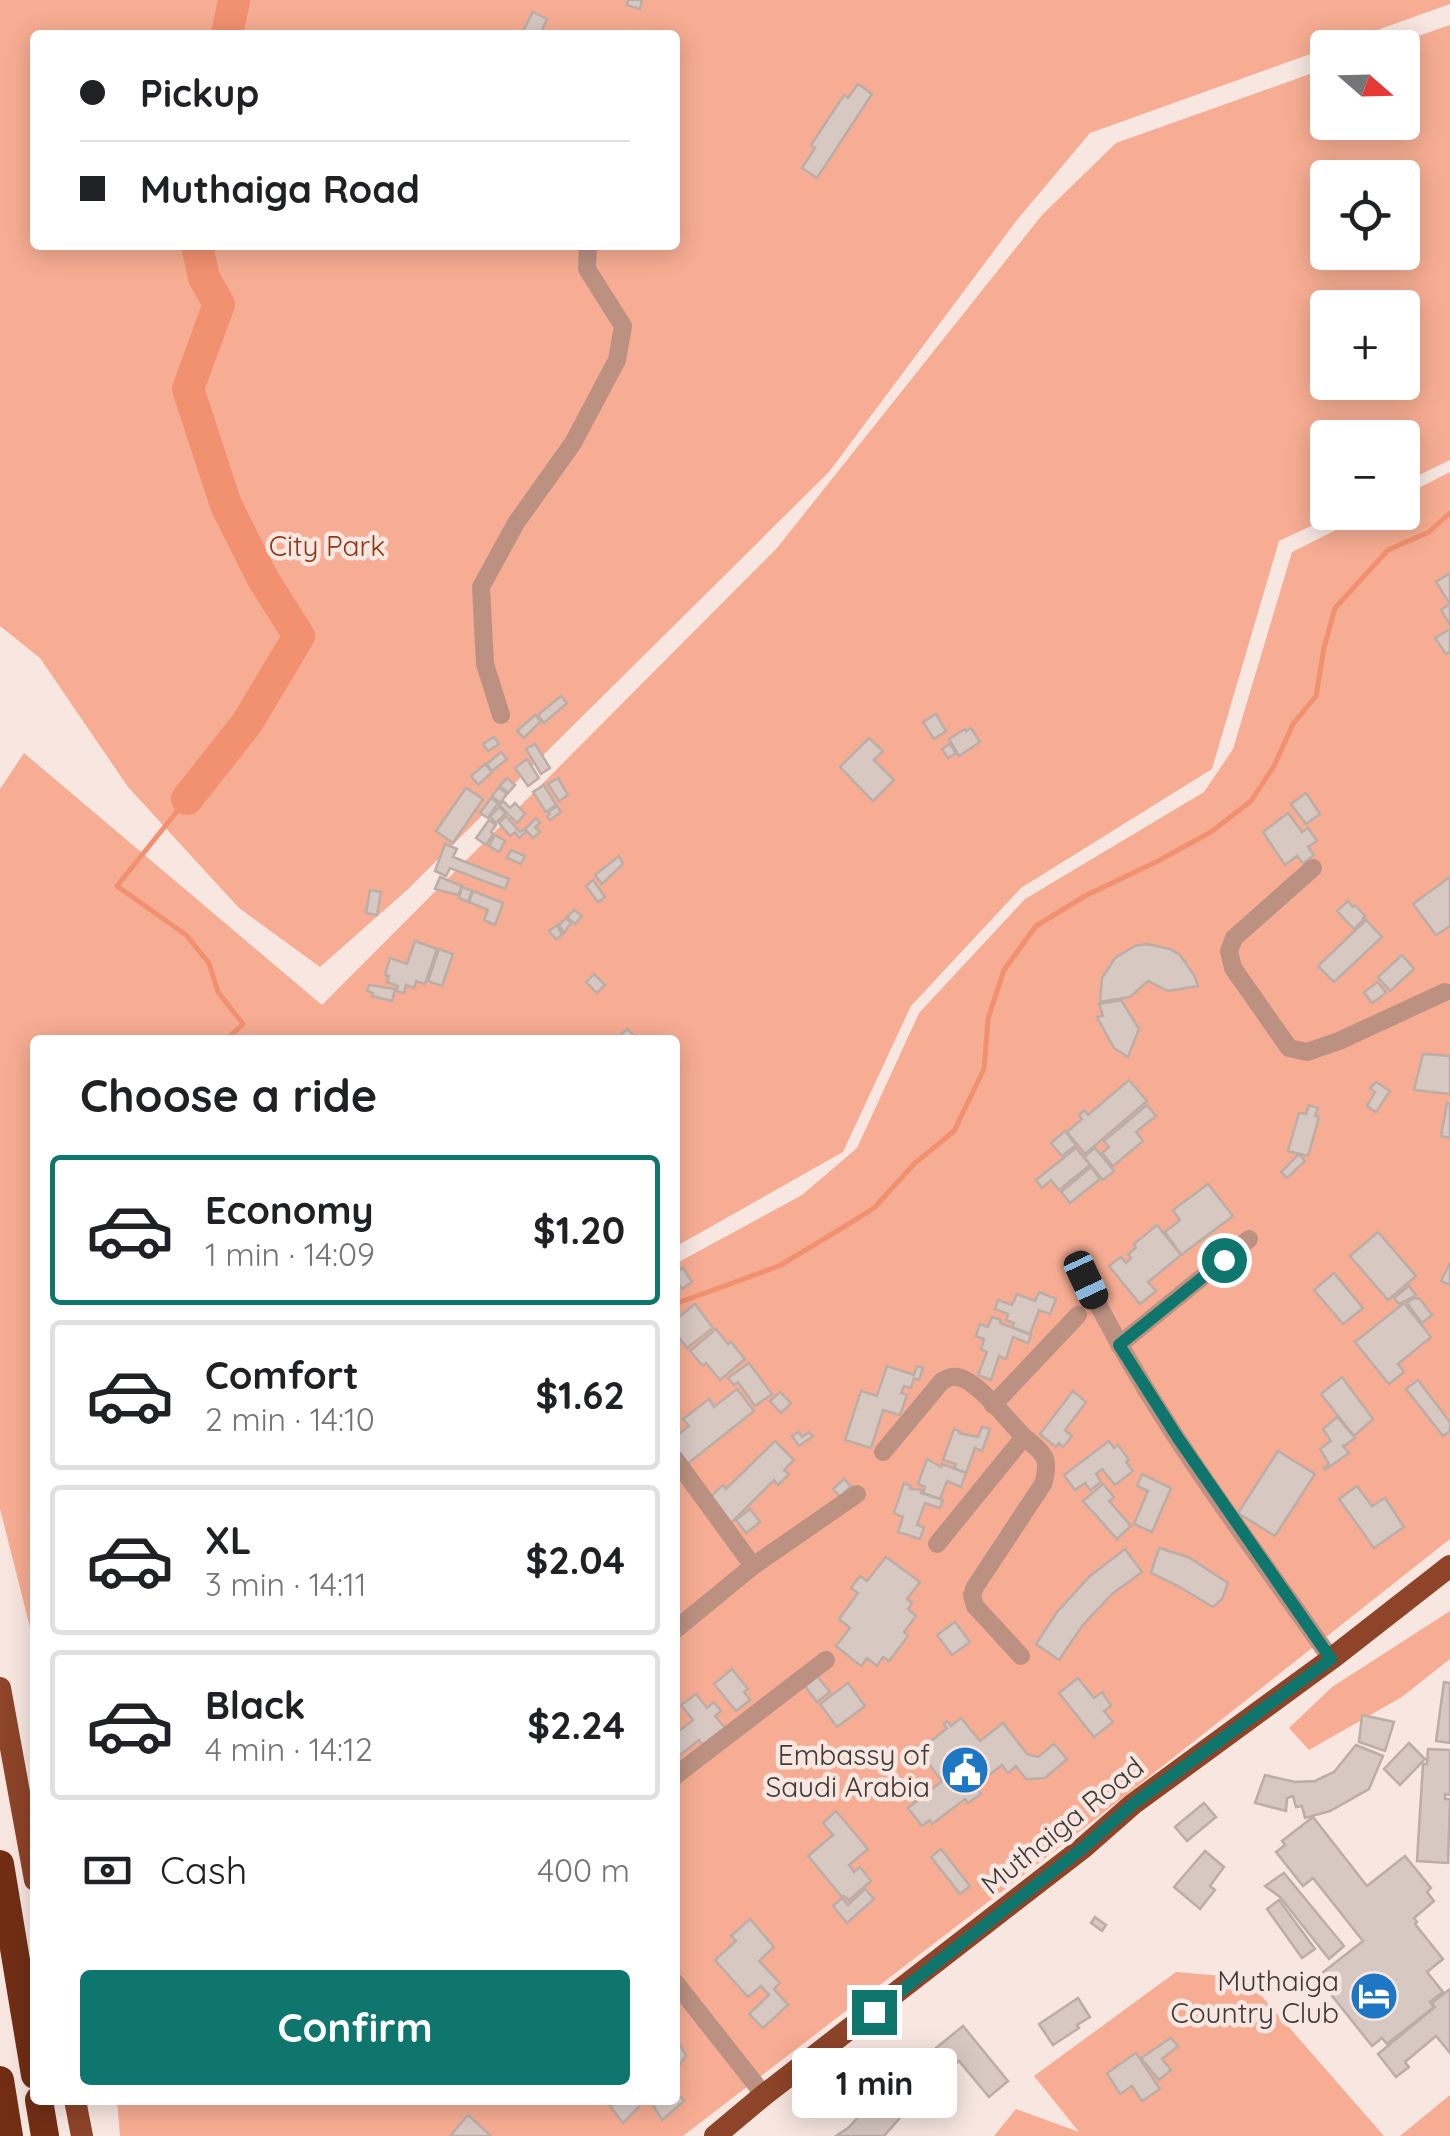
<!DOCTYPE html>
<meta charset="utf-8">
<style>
:root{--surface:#fff;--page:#f2f2f2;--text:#202124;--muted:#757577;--line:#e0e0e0;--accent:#0f766e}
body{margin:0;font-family:Quicksand,sans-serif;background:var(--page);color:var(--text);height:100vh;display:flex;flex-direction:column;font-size:38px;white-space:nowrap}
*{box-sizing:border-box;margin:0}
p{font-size:32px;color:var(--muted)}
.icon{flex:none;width:55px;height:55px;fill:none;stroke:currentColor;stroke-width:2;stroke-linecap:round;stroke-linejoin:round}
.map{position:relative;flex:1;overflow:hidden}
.details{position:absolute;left:30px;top:1035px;width:650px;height:1070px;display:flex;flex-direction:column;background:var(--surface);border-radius:10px;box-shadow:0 5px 25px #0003}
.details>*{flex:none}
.banner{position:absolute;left:30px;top:30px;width:650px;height:220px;border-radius:10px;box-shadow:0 5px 25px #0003;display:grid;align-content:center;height:220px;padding:0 50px;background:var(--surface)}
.needle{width:65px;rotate:110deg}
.buttons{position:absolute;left:1310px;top:30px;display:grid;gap:20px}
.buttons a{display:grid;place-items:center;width:110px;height:110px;border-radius:10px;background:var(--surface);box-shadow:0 5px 25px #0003;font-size:50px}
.end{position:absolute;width:45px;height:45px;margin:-22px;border:12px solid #0f766e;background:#fff;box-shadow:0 0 0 5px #fff}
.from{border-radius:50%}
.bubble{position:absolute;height:70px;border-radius:10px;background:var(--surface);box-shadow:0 5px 25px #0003;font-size:32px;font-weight:700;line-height:70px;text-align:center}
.car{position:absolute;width:30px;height:60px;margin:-30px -15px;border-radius:12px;box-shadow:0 0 8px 2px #0007;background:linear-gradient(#222 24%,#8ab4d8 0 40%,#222 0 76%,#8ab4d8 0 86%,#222 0)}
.banner b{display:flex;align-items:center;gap:35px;height:95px;font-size:38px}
.banner b+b{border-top:2px solid var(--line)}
.banner i{width:25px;height:25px;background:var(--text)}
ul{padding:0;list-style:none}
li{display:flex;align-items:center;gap:30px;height:150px;margin:0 20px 15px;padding:0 30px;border:5px solid var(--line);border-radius:10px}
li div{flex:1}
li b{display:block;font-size:38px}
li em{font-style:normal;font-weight:700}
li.current{border-color:var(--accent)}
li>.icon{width:90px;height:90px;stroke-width:1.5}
h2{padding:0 50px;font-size:45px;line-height:120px}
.pay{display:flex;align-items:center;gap:25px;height:110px;padding:0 50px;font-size:38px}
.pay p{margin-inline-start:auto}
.action{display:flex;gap:20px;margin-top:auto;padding:20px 50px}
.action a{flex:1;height:115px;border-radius:10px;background:var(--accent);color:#fff;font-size:40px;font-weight:700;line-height:115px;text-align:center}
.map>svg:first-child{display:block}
</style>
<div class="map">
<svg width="1450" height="2136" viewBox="0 0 1450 2136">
<rect width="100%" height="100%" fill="#f8e7e1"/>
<g fill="#f7ad93" fill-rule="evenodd">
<path d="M0 0H1450V4L1090 133 1017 220 829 472 406 891 320 967 239 908 128 787 40 658 0 626ZM35 35H675V245H35Z"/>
<path d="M1450 25V460L1403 483 1402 438H1328V512L1339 513 1279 541 1212 769 1021 888 911 1006 843 1152 675 1247V1040H35V1647L0 1509V789L24 753 322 1005 777 548 1042 215 1116 143 1327 68 1328 122H1402V48L1386 47ZM1328 178H1402V252H1328ZM1328 308H1402V382H1328Z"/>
<path d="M1450 472V1539L1083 1829 683 2136H120L117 2100H675V1264L802 1195 857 1148 919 1013 1025 899 1204 792 1233 749 1292 552 1370 513 1402 512 1403 496Z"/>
<path d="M1450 1611V1659L1402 1697 1309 1750 1289 1728 1332 1687Z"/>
<path d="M1176 1972 1246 1978 1384 2136H994L1016 2109 1079 2132 1034 2076Z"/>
<path d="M1450 2095V2136H1400Z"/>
</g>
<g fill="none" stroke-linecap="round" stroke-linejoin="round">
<g stroke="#f2916f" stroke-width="5">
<path d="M187 799 117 886 186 935 209 963 218 992 243 1024 226 1040"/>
<path d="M675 1304 779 1266 847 1225 874 1208 914 1164 954 1131 984 1069 988 1019 1004 970 1036 926 1085 896 1160 860 1211 832 1251 801 1274 766 1293 724 1316 696 1324 648 1335 608 1388 550 1429 532 1450 513"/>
</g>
<g stroke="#f2916f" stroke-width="32">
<path d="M227 35 234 0"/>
<path d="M187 799 247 723 299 636 263 579 226 505 188 389 219 304 204 278 197 245"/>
</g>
</g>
<g fill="#d8c8c2" stroke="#bcada7" stroke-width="2.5">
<path d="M628 0H642L640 9 627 5Z"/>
<path d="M533 12 547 19 540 35H521Z"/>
<path d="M858 84 872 94 817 178 802 168 815 148 811 145 844 95 848 98Z"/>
<path d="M1450 573V625L1441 610 1450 604 1436 582Z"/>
<path d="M1450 629V652L1446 654 1435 638Z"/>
<path d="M561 696 567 703 544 723 538 715Z"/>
<path d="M936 714 946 731 934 739 923 722Z"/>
<path d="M535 715 541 721 524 738 517 731Z"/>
<path d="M971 728 980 742 959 756 949 739 965 729 966 731Z"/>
<path d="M494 737 499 744 488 751 483 744Z"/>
<path d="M869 738 883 751 874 760 894 780 873 801 840 767Z"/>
<path d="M535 744 550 768 541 774 526 749Z"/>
<path d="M950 744 956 753 948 758 942 749Z"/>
<path d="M501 752 507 759 492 771 487 764Z"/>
<path d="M527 759 539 778 528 786 515 768Z"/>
<path d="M485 764 492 772 478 785 471 776Z"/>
<path d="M507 778 515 785 508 793 500 786Z"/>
<path d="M558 778 568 795 559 801 548 784Z"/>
<path d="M544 785 556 805 546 812 533 792Z"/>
<path d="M499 787 507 794 500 803 492 796Z"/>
<path d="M466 788 483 799 453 843 436 831Z"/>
<path d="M1306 793 1320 814 1306 824 1291 804Z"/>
<path d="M491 798 498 803 488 818 480 813Z"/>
<path d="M503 801 510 808 515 803 525 814 517 823 499 805Z"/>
<path d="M557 806 561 812 550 820 547 816 550 814 548 812Z"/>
<path d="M499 807 506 813 496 823 490 817Z"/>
<path d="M1288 813 1302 832 1308 828 1317 841 1308 847 1314 855 1303 863 1297 856 1285 865 1263 832Z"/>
<path d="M506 816 520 832 524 829 526 832 519 838 515 832 510 836 499 823Z"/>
<path d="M536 818 540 823 535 827 540 832 533 838 525 829Z"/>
<path d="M489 820 496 825 491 832 493 834 486 845 476 838Z"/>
<path d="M495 835 505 841 499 852 489 846Z"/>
<path d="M445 844 457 849 453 857 509 879 505 889 450 868 446 876 435 871Z"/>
<path d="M511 850 525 856 521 864 507 858Z"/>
<path d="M619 856 623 864 602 884 595 875Z"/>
<path d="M440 877 462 886 458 895 435 889Z"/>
<path d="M1450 877V926L1436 935 1413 904Z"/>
<path d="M593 880 605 897 598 902 586 886Z"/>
<path d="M462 887 472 891 468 902 459 898Z"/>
<path d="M370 890 381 892 377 915 366 913Z"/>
<path d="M473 891 503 903 495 925 484 920 488 910 469 902Z"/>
<path d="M1348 901 1353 907 1355 905 1365 916 1363 918 1364 919 1354 929 1337 911Z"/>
<path d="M574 910 582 916 575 924 567 917Z"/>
<path d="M566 918 571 923 564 933 559 925Z"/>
<path d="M1366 920 1382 937 1334 982 1318 966Z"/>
<path d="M557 925 562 935 556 939 549 931Z"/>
<path d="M415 941 437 949 425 984 416 981 414 988 406 985 404 993 396 991 398 986 387 982 389 976 385 975 390 958 407 964Z"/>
<path d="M1147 944 1170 949 1180 955 1194 975 1198 986 1168 991 1148 981 1130 997 1100 1002 1102 978 1115 958 1135 946Z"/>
<path d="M439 949 453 954 442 986 428 981Z"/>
<path d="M1402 955 1414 969 1390 991 1378 977Z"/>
<path d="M594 974 605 985 597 993 586 982Z"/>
<path d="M1378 982 1386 993 1372 1003 1364 992Z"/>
<path d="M369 985 395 989 392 1001 372 996 373 993 367 991Z"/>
<path d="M1121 1000 1139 1029 1128 1057 1114 1048 1097 1017 1103 1016 1099 1004Z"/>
<path d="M628 1029 635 1038 632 1040H614Z"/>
<path d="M1423 1054 1450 1056V1094L1414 1090Z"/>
<path d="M1129 1080 1147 1101 1085 1154 1067 1132 1082 1119 1079 1115 1084 1110 1088 1115Z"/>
<path d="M1376 1082 1390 1091 1376 1112 1367 1106 1375 1092 1370 1088Z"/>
<path d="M1447 1103 1450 1104V1138L1441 1136Z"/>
<path d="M1147 1105 1156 1116 1136 1132 1143 1141 1113 1166 1102 1153 1109 1147 1104 1141Z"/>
<path d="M1309 1105 1318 1108 1315 1116 1319 1117 1308 1156 1288 1151 1299 1113 1306 1114Z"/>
<path d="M1065 1131 1076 1145 1062 1156 1051 1143Z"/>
<path d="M1076 1148 1090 1165 1059 1190 1051 1180 1042 1188 1036 1180Z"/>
<path d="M1095 1148 1114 1171 1103 1180 1084 1157Z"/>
<path d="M1299 1154 1305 1161 1287 1178 1281 1172Z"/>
<path d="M1091 1167 1100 1179 1070 1203 1061 1192Z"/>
<path d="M1208 1184 1233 1216 1181 1255 1165 1232 1180 1220 1173 1210Z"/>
<path d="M1157 1225 1181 1255 1148 1282 1156 1291 1140 1304 1109 1266 1121 1257 1126 1263 1131 1258 1128 1254 1136 1248 1134 1244Z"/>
<path d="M1378 1232 1416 1276 1388 1300 1350 1256Z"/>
<path d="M1450 1263V1285L1441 1281Z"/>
<path d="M683 1268 692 1282 682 1289 675 1278V1273Z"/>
<path d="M1334 1273 1363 1308 1343 1324 1314 1290Z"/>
<path d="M1409 1286 1416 1295 1399 1304 1394 1298Z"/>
<path d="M1039 1292 1056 1299 1050 1314 1039 1310 1030 1334 1012 1327 1014 1323 1006 1320 1008 1314 995 1309 998 1300 1012 1305 1017 1294 1035 1301Z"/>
<path d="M1415 1297 1416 1299 1419 1298 1432 1315 1422 1323 1407 1303Z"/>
<path d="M1404 1303 1431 1337 1398 1364 1404 1372 1389 1384 1355 1342Z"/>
<path d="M695 1304 713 1328 687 1348 675 1332V1320Z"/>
<path d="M992 1317 1001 1320 1000 1323 1031 1335 1028 1343 1013 1337 1006 1359 999 1356 991 1380 978 1375 987 1352 981 1349 984 1339 976 1336 980 1324 988 1327Z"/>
<path d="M716 1329 728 1344 731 1342 745 1359 720 1380 706 1363 703 1366 690 1351Z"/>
<path d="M749 1363 772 1394 755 1406 738 1382 734 1385 728 1378Z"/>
<path d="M887 1366 914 1375 917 1366 923 1368 919 1380 914 1378 911 1388 904 1386 901 1393 907 1395 900 1415 883 1410 871 1448 845 1440 861 1391 877 1396Z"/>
<path d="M1342 1377 1373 1419 1354 1436 1321 1394Z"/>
<path d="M1418 1380 1450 1422V1431L1443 1436 1406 1389Z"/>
<path d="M737 1389 754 1411 686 1465 675 1451V1437L689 1426 683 1419 709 1399 714 1407Z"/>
<path d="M1073 1391 1086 1402 1065 1430 1072 1436 1063 1447 1059 1443 1056 1447 1040 1434Z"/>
<path d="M780 1392 791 1403 781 1413 770 1401Z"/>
<path d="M1337 1417 1355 1438 1344 1446 1342 1445 1349 1453 1325 1470 1324 1468 1329 1464 1320 1449 1331 1441 1323 1429Z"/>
<path d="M982 1427 990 1429 982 1451 975 1448 966 1473 954 1468 956 1464 943 1460 954 1429 960 1431 959 1433 978 1437Z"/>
<path d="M799 1432 802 1437 809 1432 813 1436 799 1446 792 1436Z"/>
<path d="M775 1441 794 1460 784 1470 789 1474 778 1485 774 1480 731 1523 708 1499 723 1485 726 1489Z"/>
<path d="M1109 1441 1114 1448 1118 1445 1129 1460 1126 1462 1133 1471 1115 1485 1102 1469 1096 1474 1101 1482 1090 1490 1085 1483 1075 1490 1064 1475Z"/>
<path d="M1278 1451 1315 1474 1275 1536 1238 1513Z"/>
<path d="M927 1459 941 1467 942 1464 966 1473 961 1487 947 1481 940 1499 923 1493 925 1487 918 1484Z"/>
<path d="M1142 1474 1171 1488 1152 1532 1134 1524 1148 1491 1137 1486Z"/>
<path d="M844 1479 851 1486 840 1497 833 1489Z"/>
<path d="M904 1483 911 1486 910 1489 922 1490 921 1493 943 1500 940 1508 925 1503 917 1525 924 1527 920 1539 898 1532 903 1517 894 1513Z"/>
<path d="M1103 1484 1114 1497 1109 1501 1131 1526 1117 1539 1083 1501Z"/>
<path d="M1357 1486 1372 1506 1385 1498 1404 1527 1374 1548 1339 1499Z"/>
<path d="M750 1509 760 1522 746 1533 736 1520Z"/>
<path d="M1159 1548 1188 1557 1228 1583 1222 1599 1213 1607 1178 1586 1151 1573Z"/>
<path d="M1125 1549 1142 1572 1112 1594 1082 1626 1059 1660 1036 1644 1057 1612 1090 1576Z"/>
<path d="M886 1557 920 1582 907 1599 912 1603 908 1609 916 1616 904 1632 908 1636 889 1661 883 1657 877 1666 867 1658 861 1666 836 1646 850 1628 839 1619 858 1593 851 1588 860 1576 867 1581Z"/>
<path d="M955 1622 970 1642 952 1655 937 1635Z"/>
<path d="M732 1669 748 1689 744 1692 750 1700 736 1711 714 1684Z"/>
<path d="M817 1676 830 1692 817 1702 805 1686Z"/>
<path d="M1078 1678 1094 1698 1102 1692 1111 1706 1104 1711 1113 1722 1094 1737 1059 1693Z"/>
<path d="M1444 1682 1450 1683V1743L1436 1741Z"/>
<path d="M848 1683 865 1706 837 1727 820 1704Z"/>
<path d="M696 1694 707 1708 714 1702 721 1711 715 1716 725 1728 703 1745 699 1740 675 1759V1734L693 1720 681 1705Z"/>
<path d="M1362 1715 1394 1722 1385 1751 1359 1742Z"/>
<path d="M961 1718 980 1741 1003 1723 1027 1754 1038 1757 1054 1744 1067 1759 1045 1778 1026 1779 1016 1766 1008 1773 1002 1765 975 1786 981 1794 968 1803 965 1799 932 1824 930 1820 922 1826 908 1808 942 1781 919 1751 947 1728 944 1724 947 1721 951 1726Z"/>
<path d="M1409 1743 1425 1759 1400 1785 1384 1769Z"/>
<path d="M1356 1745 1383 1756 1369 1789 1330 1811 1305 1818 1302 1806 1296 1807 1293 1796 1287 1798 1286 1811 1255 1803 1265 1775 1295 1782 1315 1781 1334 1772Z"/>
<path d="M1428 1749 1450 1750V1795L1445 1794V1799H1450L1448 1863 1417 1861 1423 1764H1427Z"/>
<path d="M1204 1803 1216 1817 1187 1841 1175 1827Z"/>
<path d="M836 1811 868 1849 849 1865 854 1872 860 1867 871 1881 849 1900 844 1896 842 1897 808 1856 833 1835 823 1823Z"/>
<path d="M1313 1817 1367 1886 1405 1856 1431 1888 1427 1892 1434 1901 1414 1918 1417 1922 1415 1924 1443 1959 1427 1972 1443 1992 1430 2002 1434 2007 1387 2044 1382 2038 1372 2046 1317 1977 1363 1941 1313 1878 1303 1886 1276 1852 1285 1845 1282 1841Z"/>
<path d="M941 1849 970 1886 960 1894 931 1857Z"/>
<path d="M1205 1851 1224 1867 1210 1886 1215 1890 1200 1909 1174 1887Z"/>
<path d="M1284 1873 1344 1946 1329 1959 1280 1897 1265 1886Z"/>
<path d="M865 1889 874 1899 847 1923 833 1906 842 1898 848 1905Z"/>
<path d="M1279 1900 1315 1949 1302 1958 1267 1909Z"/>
<path d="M1095 1917 1106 1925 1102 1931 1091 1923Z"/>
<path d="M750 1919 774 1947 759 1961 780 1983 774 1989 788 2005 763 2028 749 2014 769 1995 761 1986 748 1997 715 1960 736 1941 731 1936Z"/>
<path d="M1450 1989V2053L1436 2036 1405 2062 1409 2067 1396 2077 1378 2054 1435 2007 1432 2003Z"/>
<path d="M1078 1998 1090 2017 1077 2025 1079 2028 1053 2045 1039 2024Z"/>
<path d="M963 2026 1008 2081 989 2097 959 2061 908 2103 892 2084Z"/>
<path d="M1171 2038 1178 2046 1162 2059 1171 2070 1159 2080 1141 2058Z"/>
<path d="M679 2043 686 2056 675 2070V2047Z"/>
<path d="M1136 2053 1160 2089 1142 2101 1132 2086 1120 2094 1107 2073Z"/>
<path d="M675 2091 684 2101 662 2120 650 2100H675Z"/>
<path d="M883 2091 905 2112 884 2136H836L848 2128Z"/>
<path d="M621 2100H645L623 2123 610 2106Z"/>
<path d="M468 2115 491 2136H450Z"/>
</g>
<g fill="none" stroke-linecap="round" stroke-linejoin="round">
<g stroke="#bc9182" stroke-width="18">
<path d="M501 715 485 664 481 587 516 523 573 443 617 360 623 326 587 269 588 245"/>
<path d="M1313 868 1234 938 1229 951 1233 968 1289 1048 1307 1052 1339 1041 1445 992"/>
<path d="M1086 1280C1151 1415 1245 1536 1331 1659"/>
<path d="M1119 1345 1249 1239"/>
<path d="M993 1405 1078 1315"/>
<path d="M883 1452 942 1381C949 1378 950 1376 958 1377 978 1381 1009 1422 1024 1437"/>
<path d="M675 1459 753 1566"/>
<path d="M937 1544 1024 1437C1044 1453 1051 1458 1043 1484L975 1587 972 1595 975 1606 1021 1656"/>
<path d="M675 1630 753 1566 857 1494"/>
<path d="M675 1776 826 1660"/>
<path d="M675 1982 764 2095"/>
</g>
<g stroke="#8d4429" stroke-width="22">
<path d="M0 1688 35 1880"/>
<path d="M75 2100 82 2136"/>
<path d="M715 2136 764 2095 1084 1847 1133 1804 1331 1659 1450 1566"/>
</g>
<g stroke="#712e15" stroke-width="28">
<path d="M0 1864 35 2075"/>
<path d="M0 2080 9 2136"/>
<path d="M39 2100 45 2136"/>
</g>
</g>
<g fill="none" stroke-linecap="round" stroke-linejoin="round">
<path stroke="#0f766e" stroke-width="12" d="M874 2012 1084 1847 1133 1804 1331 1659 1178 1438 1119 1345 1224 1260"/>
</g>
<defs>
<g id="civic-disc" transform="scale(2.5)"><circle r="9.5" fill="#1e77c4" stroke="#f8e7e1"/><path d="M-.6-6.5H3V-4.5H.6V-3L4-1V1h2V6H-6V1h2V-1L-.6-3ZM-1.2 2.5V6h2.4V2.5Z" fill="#fff"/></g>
<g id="hotel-disc" transform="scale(2.5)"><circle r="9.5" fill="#1e77c4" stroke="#f8e7e1"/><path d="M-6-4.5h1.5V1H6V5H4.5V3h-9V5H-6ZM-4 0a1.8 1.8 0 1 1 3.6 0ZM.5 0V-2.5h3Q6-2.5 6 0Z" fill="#fff"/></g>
</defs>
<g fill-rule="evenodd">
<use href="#civic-disc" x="965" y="1770"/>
<use href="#hotel-disc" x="1374" y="1996"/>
</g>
<g text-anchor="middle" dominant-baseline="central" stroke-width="9" stroke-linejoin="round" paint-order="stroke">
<g font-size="28" fill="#8d3715" stroke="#f8e7e1">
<text x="327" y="545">City Park</text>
</g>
<g font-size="28" fill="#3e3836" stroke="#f8e7e1" text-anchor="end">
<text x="930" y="1754">Embassy of<tspan x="930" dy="32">Saudi Arabia</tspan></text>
<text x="1339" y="1980">Muthaiga<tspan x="1339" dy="32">Country Club</tspan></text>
</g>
<g font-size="28" fill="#3e3836" stroke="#f8e7e1">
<text transform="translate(1062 1825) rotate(-39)">Muthaiga Road</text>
</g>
</g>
</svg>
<div class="buttons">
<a><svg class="needle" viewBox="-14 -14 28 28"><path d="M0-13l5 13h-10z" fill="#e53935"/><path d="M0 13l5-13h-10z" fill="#757577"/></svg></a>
<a><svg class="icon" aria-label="locate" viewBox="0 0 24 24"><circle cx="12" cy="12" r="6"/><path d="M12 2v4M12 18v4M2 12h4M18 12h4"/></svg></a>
<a>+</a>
<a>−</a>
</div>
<i class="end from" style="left:1224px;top:1260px"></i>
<i class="end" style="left:874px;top:2012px"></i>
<div class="bubble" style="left:792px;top:2048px;width:165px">1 min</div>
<i class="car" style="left:1086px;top:1280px;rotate:155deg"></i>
<div class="banner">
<b><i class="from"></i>Pickup</b>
<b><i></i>Muthaiga Road</b>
</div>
<section class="details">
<h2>Choose a ride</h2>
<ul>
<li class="current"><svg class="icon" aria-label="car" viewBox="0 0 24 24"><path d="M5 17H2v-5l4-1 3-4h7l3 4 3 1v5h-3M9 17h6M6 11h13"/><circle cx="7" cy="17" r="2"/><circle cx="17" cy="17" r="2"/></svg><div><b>Economy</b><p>1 min · 14:09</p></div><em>$1.20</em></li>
<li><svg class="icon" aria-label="car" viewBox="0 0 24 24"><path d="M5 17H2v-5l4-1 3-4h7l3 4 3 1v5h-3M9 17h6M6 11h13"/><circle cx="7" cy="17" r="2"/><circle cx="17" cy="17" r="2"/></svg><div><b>Comfort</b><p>2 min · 14:10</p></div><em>$1.62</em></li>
<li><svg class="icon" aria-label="car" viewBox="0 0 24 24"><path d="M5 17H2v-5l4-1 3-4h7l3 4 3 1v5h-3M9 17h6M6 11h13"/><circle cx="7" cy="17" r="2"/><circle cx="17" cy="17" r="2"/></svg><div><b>XL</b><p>3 min · 14:11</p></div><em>$2.04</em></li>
<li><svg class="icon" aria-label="car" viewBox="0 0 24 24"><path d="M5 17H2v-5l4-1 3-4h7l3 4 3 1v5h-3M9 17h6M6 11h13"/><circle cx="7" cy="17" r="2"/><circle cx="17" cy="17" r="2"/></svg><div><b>Black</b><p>4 min · 14:12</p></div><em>$2.24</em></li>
</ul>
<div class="pay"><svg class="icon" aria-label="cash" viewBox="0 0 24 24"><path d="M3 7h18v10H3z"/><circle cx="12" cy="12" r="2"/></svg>Cash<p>400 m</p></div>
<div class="action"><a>Confirm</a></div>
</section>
</div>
